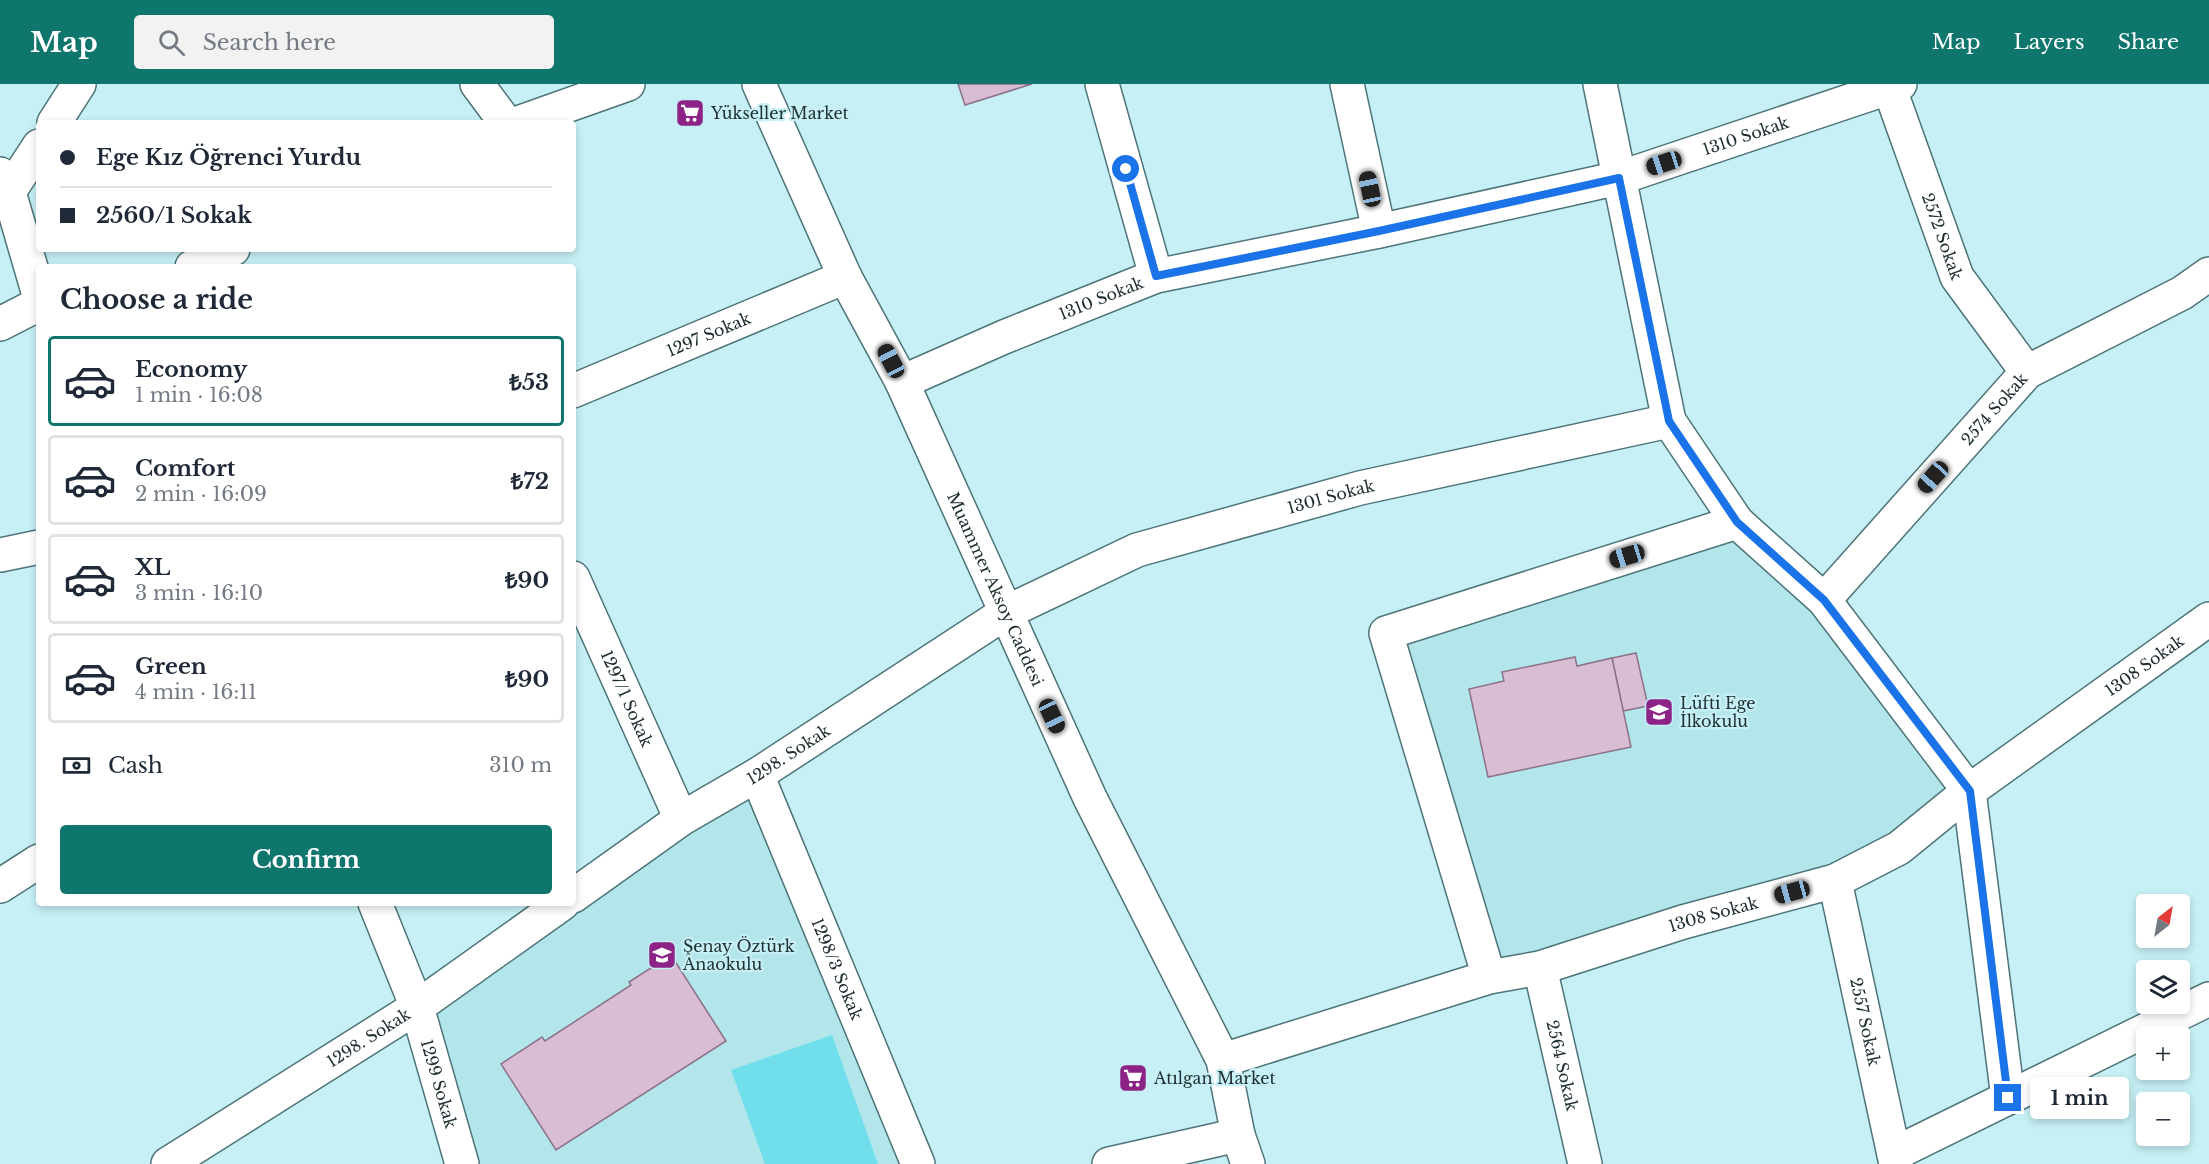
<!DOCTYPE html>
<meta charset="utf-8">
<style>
:root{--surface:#fff;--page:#f2f2f3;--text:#1f2937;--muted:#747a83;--line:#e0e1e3;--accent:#0f766e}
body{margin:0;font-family:"Libre Baskerville",serif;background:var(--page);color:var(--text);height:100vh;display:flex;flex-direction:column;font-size:22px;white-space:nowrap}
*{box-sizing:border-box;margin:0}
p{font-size:20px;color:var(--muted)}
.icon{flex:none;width:33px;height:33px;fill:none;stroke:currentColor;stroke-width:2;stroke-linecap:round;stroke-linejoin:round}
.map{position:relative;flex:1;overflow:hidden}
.side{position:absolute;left:36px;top:180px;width:540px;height:642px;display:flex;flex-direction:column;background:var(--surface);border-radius:6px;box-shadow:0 3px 9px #0003}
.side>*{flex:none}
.banner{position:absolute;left:36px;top:36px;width:540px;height:132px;border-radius:6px;box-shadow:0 3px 9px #0003;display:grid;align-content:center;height:132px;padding:0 24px;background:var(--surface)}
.needle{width:39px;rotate:31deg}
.fabs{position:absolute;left:2136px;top:810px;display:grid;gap:12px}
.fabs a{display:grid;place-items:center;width:54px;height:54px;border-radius:6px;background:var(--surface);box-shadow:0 3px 9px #0003;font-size:30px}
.end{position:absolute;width:27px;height:27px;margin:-14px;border:8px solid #1a73e8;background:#fff;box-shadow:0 0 0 3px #fff}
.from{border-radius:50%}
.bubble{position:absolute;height:42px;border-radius:6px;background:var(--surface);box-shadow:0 3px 9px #0003;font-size:20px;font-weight:700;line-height:42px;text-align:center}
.car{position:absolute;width:18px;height:36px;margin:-18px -9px;border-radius:8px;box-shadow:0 0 4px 2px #0007;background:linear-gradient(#222 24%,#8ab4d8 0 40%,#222 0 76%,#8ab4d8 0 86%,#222 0)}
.banner b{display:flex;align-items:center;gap:21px;height:57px;font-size:22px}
.banner b+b{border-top:2px solid var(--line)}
.banner i{width:15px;height:15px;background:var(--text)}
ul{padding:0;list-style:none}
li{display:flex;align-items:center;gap:18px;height:90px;margin:0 12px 9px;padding:0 12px;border:3px solid var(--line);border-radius:6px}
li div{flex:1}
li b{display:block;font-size:22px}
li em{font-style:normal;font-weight:700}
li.on{border-color:var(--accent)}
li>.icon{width:54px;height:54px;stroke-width:1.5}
h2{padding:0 24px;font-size:27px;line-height:72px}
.pay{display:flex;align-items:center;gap:15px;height:66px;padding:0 24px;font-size:22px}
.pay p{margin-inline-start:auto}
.primary-button{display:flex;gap:12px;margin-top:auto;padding:12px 24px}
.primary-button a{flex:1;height:69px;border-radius:6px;background:var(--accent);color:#fff;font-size:24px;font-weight:700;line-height:69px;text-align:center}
header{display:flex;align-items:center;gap:36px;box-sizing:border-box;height:84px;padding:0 30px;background:var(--accent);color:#fff}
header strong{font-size:28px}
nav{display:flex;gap:33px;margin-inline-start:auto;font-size:21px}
.search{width:420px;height:54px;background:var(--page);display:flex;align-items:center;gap:15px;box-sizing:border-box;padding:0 21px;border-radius:6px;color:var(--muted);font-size:22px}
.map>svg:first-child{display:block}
</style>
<header>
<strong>Map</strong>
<div class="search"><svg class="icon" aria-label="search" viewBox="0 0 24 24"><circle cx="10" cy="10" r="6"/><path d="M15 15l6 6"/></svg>Search here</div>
<nav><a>Map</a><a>Layers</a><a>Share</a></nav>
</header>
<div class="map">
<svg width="2209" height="1080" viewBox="0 0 2209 1080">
<rect width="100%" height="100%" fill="#c6f0f5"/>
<g fill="#b2e6eb">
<path d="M1737 438 1969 707 1835 797 1489 893 1386 549Z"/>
<path d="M757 691 918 1080H462L417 923Z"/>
</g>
<path fill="#70dfeb" d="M832 951 878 1080H765L731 986Z"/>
<g fill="#d8bdd4" stroke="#8b7288" stroke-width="1.5">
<path d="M958 0H1032L965 21Z"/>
<path d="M1636 569 1648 622 1623 627 1612 574Z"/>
<path d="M1575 573 1577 582 1612 574 1631 663 1488 693 1469 605 1504 597 1502 588Z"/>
<path d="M671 871 726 957 556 1066 501 980 542 953 545 957 631 901 629 898Z"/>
</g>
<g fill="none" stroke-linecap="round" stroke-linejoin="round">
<g stroke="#4d7478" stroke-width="36">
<g id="minor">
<path d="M477 0 506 39"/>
<path id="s1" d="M759 0 845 193 902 298 1090 714 1223 976 1238 1051 1248 1080"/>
<path d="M1102 0 1156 192"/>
<path d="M1347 0 1379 147"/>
<path d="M1600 0 1669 337 1737 438 1824 516 1969 707 2008 1014"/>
<path id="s2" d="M1888 0 1957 193 2027 288"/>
<path d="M54 39 79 0"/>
<path d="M518 39 628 0"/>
<path d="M0 90 9 108 39 211"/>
<path d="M9 108 39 62"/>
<path d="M192 183 233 165"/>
<path d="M0 240 39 220"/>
<path id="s3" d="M902 298 1004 253 1156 192 1379 147 1619 94 1900 0"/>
<path id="s4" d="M573 307 845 193"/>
<path d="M0 471 39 463"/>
<path id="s5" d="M573 494 681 735"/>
<path id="s6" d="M1824 516 2027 288 2182 209 2209 190"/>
<path id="s7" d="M757 691 918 1080"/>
<path id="s8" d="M1835 797 1896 1080"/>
<path d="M0 802 39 777"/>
<path id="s9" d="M573 812 681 735 757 691 1005 529 1137 466 1360 404 1669 337"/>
<path id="s10" d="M375 819 417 923 462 1080"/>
<path id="s11" d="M1540 884 1585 1080"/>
<path d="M1489 893 1386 549 1737 438"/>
<path id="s12" d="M1223 976 1489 893 1540 884 1683 838 1835 797 1899 764 1969 707 2209 535"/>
<path d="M1894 1070 2209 915"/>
<path id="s13" d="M168 1080 417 923 563 819"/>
<path d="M1109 1080 1238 1051"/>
</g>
</g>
<use href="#minor" stroke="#fff" stroke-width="33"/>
</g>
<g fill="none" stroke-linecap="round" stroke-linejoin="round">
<path stroke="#1a73e8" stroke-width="8" d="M1126 85 1156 192 1379 147 1619 94 1669 337 1737 438 1824 516 1970 707 2008 1014"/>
</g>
<defs>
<g id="supermarket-square" transform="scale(1.5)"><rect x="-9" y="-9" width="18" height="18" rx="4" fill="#8d2287" stroke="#c6f0f5"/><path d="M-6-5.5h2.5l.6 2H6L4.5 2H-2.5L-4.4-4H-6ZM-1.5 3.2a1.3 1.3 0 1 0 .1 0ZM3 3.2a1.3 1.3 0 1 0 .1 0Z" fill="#fff"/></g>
<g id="school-square" transform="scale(1.5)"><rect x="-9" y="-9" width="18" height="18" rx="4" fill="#8d2287" stroke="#c6f0f5"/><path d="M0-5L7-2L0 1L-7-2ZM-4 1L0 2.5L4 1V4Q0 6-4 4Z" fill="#fff"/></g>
</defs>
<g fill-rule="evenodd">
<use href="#supermarket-square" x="690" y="29"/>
<use href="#school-square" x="1659" y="628"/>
<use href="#school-square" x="662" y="871"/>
<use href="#supermarket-square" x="1133" y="994"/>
</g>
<g text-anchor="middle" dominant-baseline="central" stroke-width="4.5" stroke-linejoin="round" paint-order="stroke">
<g font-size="16" fill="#203032" stroke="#c6f0f5" text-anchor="start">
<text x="711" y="29">Yükseller Market</text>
<text x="1680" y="619">Lüfti Ege<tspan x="1680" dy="18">İlkokulu</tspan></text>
<text x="683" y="862">Şenay Öztürk<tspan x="683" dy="18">Anaokulu</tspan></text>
<text x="1154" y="994">Atılgan Market</text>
</g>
<g font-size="16" fill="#203032" stroke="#c6f0f5">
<text stroke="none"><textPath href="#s3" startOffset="882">1310 Sokak</textPath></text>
<text stroke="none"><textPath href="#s2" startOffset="162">2572 Sokak</textPath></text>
<text stroke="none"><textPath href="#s3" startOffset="216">1310 Sokak</textPath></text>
<text stroke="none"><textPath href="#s4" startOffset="147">1297 Sokak</textPath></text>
<text stroke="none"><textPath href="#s6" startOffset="256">2574 Sokak</textPath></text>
<text stroke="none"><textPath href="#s9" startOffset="864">1301 Sokak</textPath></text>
<text stroke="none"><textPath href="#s1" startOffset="558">Muammer Aksoy Caddesi</textPath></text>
<text stroke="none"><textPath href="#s12" startOffset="1016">1308 Sokak</textPath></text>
<text stroke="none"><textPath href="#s5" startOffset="132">1297/1 Sokak</textPath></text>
<text stroke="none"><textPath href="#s9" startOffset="258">1298. Sokak</textPath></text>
<text stroke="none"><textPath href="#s12" startOffset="512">1308 Sokak</textPath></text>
<text stroke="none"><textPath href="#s7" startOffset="210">1298/3 Sokak</textPath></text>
<text stroke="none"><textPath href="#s8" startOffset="144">2557 Sokak</textPath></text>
<text stroke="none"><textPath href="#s13" startOffset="237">1298. Sokak</textPath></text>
<text stroke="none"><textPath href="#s11" startOffset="100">2564 Sokak</textPath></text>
<text stroke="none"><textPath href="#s10" startOffset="192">1299 Sokak</textPath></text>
</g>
</g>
</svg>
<div class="fabs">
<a><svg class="needle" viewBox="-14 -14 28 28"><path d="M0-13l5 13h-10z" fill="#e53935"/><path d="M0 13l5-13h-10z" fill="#747a83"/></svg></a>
<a><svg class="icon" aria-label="layers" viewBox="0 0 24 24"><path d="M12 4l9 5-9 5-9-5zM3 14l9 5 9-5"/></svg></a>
<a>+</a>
<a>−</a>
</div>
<i class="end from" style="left:1126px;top:85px"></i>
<i class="end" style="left:2008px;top:1014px"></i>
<div class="bubble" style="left:2030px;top:993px;width:99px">1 min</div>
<i class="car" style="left:1664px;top:79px;rotate:252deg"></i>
<i class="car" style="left:1370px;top:105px;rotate:348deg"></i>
<i class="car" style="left:891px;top:277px;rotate:332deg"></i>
<i class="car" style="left:1933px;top:393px;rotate:222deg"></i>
<i class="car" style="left:1627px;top:472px;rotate:253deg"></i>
<i class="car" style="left:1052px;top:632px;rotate:155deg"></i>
<i class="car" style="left:1792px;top:808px;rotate:255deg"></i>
<div class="banner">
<b><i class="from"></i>Ege Kız Öğrenci Yurdu</b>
<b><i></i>2560/1 Sokak</b>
</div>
<section class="side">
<h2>Choose a ride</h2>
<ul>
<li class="on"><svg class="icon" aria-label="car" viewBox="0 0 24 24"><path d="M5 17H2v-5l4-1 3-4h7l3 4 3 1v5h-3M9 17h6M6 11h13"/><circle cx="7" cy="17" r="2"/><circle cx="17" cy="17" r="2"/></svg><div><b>Economy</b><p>1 min · 16:08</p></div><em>₺53</em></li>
<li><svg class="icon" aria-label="car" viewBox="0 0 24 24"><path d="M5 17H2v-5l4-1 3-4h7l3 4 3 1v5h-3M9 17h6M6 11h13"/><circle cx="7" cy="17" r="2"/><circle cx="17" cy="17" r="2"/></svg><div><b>Comfort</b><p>2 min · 16:09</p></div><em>₺72</em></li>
<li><svg class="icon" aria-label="car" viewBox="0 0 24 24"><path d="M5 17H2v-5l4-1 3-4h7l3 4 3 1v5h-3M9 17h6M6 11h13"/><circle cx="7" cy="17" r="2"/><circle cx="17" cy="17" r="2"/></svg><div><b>XL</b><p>3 min · 16:10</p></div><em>₺90</em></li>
<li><svg class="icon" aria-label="car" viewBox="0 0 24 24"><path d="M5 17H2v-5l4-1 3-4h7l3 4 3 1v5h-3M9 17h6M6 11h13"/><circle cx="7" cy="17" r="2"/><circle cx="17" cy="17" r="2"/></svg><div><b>Green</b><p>4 min · 16:11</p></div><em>₺90</em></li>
</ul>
<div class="pay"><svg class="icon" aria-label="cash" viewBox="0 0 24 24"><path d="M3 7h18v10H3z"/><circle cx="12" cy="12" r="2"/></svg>Cash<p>310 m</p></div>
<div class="primary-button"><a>Confirm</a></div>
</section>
</div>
